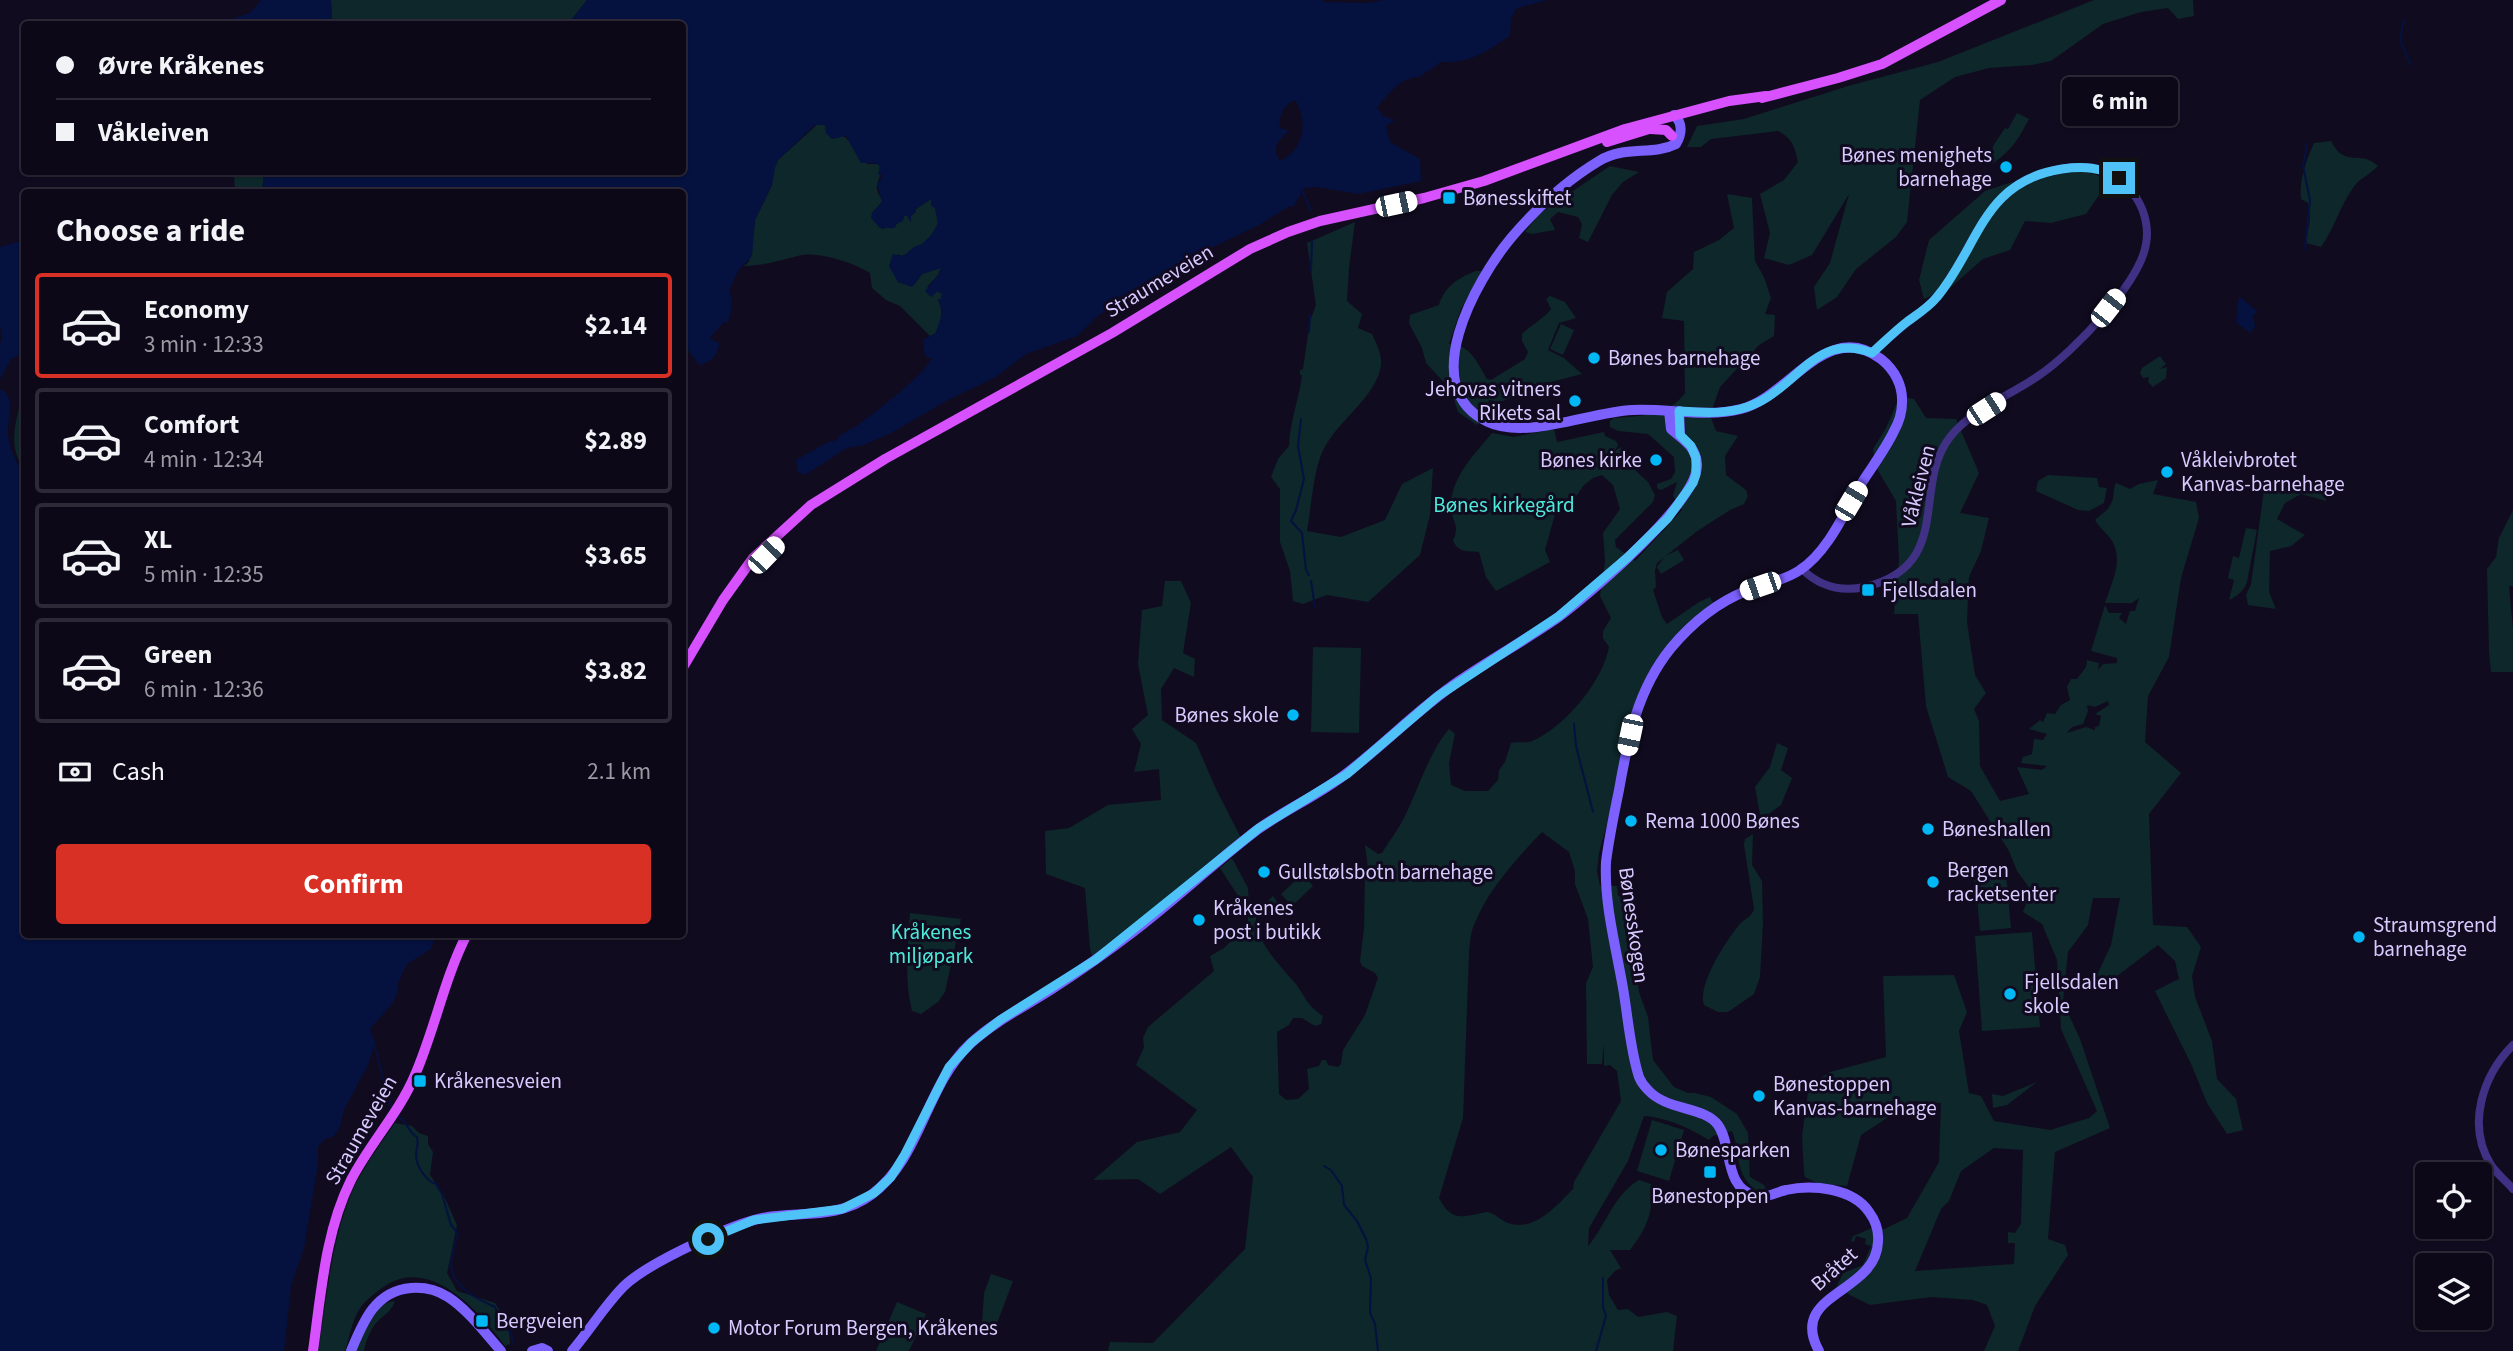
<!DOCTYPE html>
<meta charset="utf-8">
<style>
:root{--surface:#0d0818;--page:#1b1625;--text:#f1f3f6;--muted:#9a9aa2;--line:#2d2937;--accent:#d93025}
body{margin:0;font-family:"Source Sans 3",sans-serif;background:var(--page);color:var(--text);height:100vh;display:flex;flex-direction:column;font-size:26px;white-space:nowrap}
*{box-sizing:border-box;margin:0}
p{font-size:23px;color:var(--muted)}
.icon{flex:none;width:38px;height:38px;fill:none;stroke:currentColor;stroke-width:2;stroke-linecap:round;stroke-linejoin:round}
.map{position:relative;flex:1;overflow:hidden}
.details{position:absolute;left:21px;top:189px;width:665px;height:749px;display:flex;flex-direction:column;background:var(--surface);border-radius:7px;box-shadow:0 2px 5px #0004,0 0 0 2px var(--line)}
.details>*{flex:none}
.guide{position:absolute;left:21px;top:21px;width:665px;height:154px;border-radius:7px;box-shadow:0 2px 5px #0004,0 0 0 2px var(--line);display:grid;align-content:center;height:154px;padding:0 35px;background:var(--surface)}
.controls{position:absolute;left:2415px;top:1162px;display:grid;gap:14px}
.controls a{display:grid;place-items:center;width:77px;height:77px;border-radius:7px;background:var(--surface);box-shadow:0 2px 5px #0004,0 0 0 2px var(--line);font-size:35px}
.end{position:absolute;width:32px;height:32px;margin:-16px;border:9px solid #4fc3f7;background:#111;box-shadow:0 0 0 4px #111}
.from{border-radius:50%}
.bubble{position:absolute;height:49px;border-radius:7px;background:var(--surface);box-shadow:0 2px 5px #0004,0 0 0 2px var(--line);font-size:23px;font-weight:700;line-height:49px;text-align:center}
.car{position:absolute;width:21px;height:42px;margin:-21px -10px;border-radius:9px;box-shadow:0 0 5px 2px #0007;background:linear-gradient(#fff 24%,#345 0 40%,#fff 0 76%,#345 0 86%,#fff 0)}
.guide b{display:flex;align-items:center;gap:24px;height:66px;font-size:26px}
.guide b+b{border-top:2px solid var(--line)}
.guide i{width:18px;height:18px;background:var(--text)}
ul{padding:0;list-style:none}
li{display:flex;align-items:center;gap:21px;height:105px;margin:0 14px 10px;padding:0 21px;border:4px solid var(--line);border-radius:7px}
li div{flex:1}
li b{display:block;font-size:26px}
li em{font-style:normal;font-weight:700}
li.current{border-color:var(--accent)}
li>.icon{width:63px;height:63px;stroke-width:1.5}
h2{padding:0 35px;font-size:32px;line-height:84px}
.pay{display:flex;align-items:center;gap:18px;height:77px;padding:0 35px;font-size:26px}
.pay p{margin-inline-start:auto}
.primary-button{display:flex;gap:14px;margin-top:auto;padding:14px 35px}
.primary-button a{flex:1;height:80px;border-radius:7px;background:var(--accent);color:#fff;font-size:28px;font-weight:700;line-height:80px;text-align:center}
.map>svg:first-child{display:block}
</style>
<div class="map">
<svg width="2513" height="1351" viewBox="0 0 2513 1351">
<rect width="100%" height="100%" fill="#110b20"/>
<g fill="#0d272a" fill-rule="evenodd">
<path d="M331 0H587L568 24H332Z"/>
<path d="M2094 0H2193L2194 16 2178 19 2168 8 2141 12 2103 24 2051 61 2032 65 1989 68 1955 77 1920 100 1907 222 1896 237 1856 269 1837 297 1817 310 1814 287 1830 263 1849 194 1812 255 1789 265 1764 258 1770 233 1760 194 1784 180 1798 162C1795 147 1792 138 1778 131L1711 139 1701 147H1687L1697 126 1744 119 1848 86 1938 62Z"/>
<path d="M2017 113 2029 119C2017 141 2013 149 1992 164L1993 146 2005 128 2008 129Z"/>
<path d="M818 124C841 127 854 146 867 164H879C882 174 879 177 877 186 876 192 881 196 882 202L872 213 882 229 896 225 904 216H911L916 209 931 199C932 206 936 208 938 214 942 234 917 249 902 256L897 254 914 285 922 274 941 267 938 275 927 287 940 292 943 291 941 299 938 300C944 311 941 322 935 334L930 336 900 306 886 300 872 288 870 273C854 263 821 252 802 255 780 260 768 265 744 266L749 262 755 220 772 185 774 168 778 160Z"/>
<path d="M2331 141C2345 169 2360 149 2378 166 2370 175 2359 178 2353 188 2340 206 2334 229 2321 247L2306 243 2310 219 2308 203 2301 199C2299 179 2306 161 2314 143Z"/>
<path d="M1610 166 1639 172 1623 182 1612 195 1588 242 1579 238 1582 224 1578 217 1558 212 1550 219 1555 230 1532 234 1525 232 1539 214Z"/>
<path d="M2079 171 2095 174 2108 182 2086 214 2051 223 2025 221 2010 250 1983 259 1951 287 1924 299 1919 280 1929 240 1985 191 2009 183Z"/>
<path d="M234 172H264L262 192H235Z"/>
<path d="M1727 194 1752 198 1755 261 1764 277 1771 298 1765 314 1775 315 1774 336 1759 345 1720 387 1710 415 1716 431 1738 436 1725 456 1726 475 1746 490 1748 496 1744 504 1730 510 1696 532 1657 563 1655 571 1656 587 1653 590 1662 617 1667 624 1699 602 1710 597 1714 604 1645 683 1599 853 1597 871 1600 886H1617L1618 895 1626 903 1628 919 1635 933 1630 947 1640 961 1637 979 1639 992 1648 1017 1653 1060 1674 1087 1688 1093H1695L1711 1097 1737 1114 1748 1133 1750 1177 1764 1185 1766 1189 1756 1190C1734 1174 1741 1154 1732 1131L1713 1136 1709 1140C1691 1129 1666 1117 1644 1116L1628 1161 1589 1228 1588 1246C1606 1226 1613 1195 1639 1180L1651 1184C1654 1211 1647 1229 1630 1250H1610L1621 1268 1615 1271 1607 1280 1609 1295 1618 1310 1628 1309 1638 1317 1667 1312 1677 1316 1673 1351H1108L1110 1342 1153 1343 1245 1249 1253 1177 1231 1147 1160 1194 1138 1179 1093 1180 1137 1142 1180 1132 1197 1110 1136 1065 1144 1047 1143 1038 1148 1027 1214 971 1210 956 1224 948 1248 925V911L1220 868 1232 858 1248 888 1249 902 1260 908 1273 896 1278 903 1256 916C1255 942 1280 965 1295 983 1306 997 1306 1005 1323 1016L1321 1024 1315 1026 1302 1018H1293L1289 1025 1277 1032 1279 1094 1286 1100 1298 1099 1309 1089 1307 1069 1319 1066 1322 1060H1326L1328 1065 1338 1067 1341 1064 1343 1050 1365 1015 1378 978 1375 973 1362 966 1360 961 1364 928 1365 871 1368 869 1365 845 1378 854 1382 853C1389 841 1399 829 1405 816 1417 791 1431 749 1449 729L1455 734 1449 763 1451 785 1465 791H1488L1498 780 1499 770 1505 762 1511 743C1518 741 1524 744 1532 741 1564 728 1603 681 1609 647L1603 638V631L1611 618 1600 596 1605 562 1603 533 1620 509 1613 485 1602 475 1593 478 1583 486 1578 494 1555 514 1545 550 1550 562 1496 591 1486 577 1479 552C1466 551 1460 553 1453 541 1460 525 1453 524 1451 509 1449 479 1475 454 1492 433L1514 437 1554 429 1557 442 1604 432 1605 436 1616 441 1618 445 1615 451 1621 447 1633 461 1625 468 1614 454 1613 457 1622 470 1634 469 1648 482 1655 495 1653 502 1615 540 1616 547 1635 561 1682 510 1673 496 1677 482 1661 490 1657 488V484L1671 479 1675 472 1674 457 1648 434 1618 431 1610 427V421L1614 418C1640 416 1669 416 1685 393L1684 321 1662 318 1667 292 1693 269 1694 252 1719 240 1734 228ZM1542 832 1569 852 1575 871V884L1588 919 1593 967 1586 983 1587 1064H1602L1604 1044V1066L1610 1065 1617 1071 1621 1101 1574 1182 1573 1189C1556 1206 1535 1232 1508 1223 1500 1220 1496 1214 1488 1212 1465 1215 1453 1225 1439 1198L1463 1118 1469 953C1470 944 1470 934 1474 925 1487 891 1517 858 1542 832Z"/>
<path d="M1355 222 1349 268 1347 301 1362 314 1358 328 1372 334C1377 345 1384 358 1380 370 1373 400 1333 424 1321 455 1313 476 1311 508 1307 531L1341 537 1385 520 1402 484 1433 468 1430 515 1420 555 1368 602 1327 595 1303 604 1293 601 1290 571 1280 542V489L1271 477 1278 459 1289 446C1290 420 1299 400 1302 375H1300V370L1303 369 1310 321 1316 305 1307 243Z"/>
<path d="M1476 271H1483L1461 309 1449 344C1471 345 1476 361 1487 379L1491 380 1525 359 1528 352 1522 341V334C1529 327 1548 315 1551 309L1546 299 1550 296 1565 302 1576 318 1559 323 1548 350 1564 358 1582 374 1551 382 1500 402 1489 400 1487 407 1489 417 1484 416 1477 425 1458 412 1451 390 1426 363 1422 348 1409 323 1410 315 1439 305C1445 286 1458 278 1476 271Z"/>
<path d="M1561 324 1574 330 1563 355 1550 349Z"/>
<path d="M2160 356 2166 364 2160 369 2167 367 2166 378 2153 387 2148 382 2149 377 2143 378 2140 373 2142 368Z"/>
<path d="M1900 396 1914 399 1926 418 1956 419 1979 473 1960 513 1989 518 1981 551 1969 577 1967 622 1975 675 1986 693 1974 709 1979 721 1980 766 2000 801 2029 794 2017 767 2042 770 2047 766 2021 763 2023 757 2032 754 2034 739 2043 740 2047 734 2029 729 2040 720 2043 722 2047 713 2055 714 2061 705 2070 700 2067 687 2071 679H2077L2086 667 2087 660 2099 663 2098 670 2103 664 2117 663V658L2091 651 2105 605 2109 613H2122L2119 618 2126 624 2130 611H2135L2139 598 2132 603H2105C2112 582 2125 558 2110 538 2105 532 2099 527 2095 520 2099 516 2106 512 2109 507 2115 500 2112 491 2116 483L2130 489 2139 484 2158 480 2153 494 2196 502 2199 518 2181 578 2169 657 2148 696 2145 742 2181 773 2149 814 2153 925 2187 927 2201 947 2192 976 2195 997 2212 1041 2217 1079 2236 1099 2243 1130 2227 1134 2207 1103 2192 1066 2155 991 2179 979 2175 961 2158 945 2117 976 2096 977 2111 945 2120 898H2093L2088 925 2068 952 2063 1002 2080 1039 2110 1128 2055 1152 2048 1239 2065 1245 2068 1255 2035 1306 2018 1351H1984L1995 1326 1987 1305 1973 1300 1931 1297 1870 1305 1836 1288 1843 1273 1863 1265 1871 1246 1865 1244 1866 1239 1856 1236 1854 1242 1851 1241 1853 1236 1872 1228 1874 1234 1907 1218 1939 1162 1941 1103 1913 1101 1861 1135 1847 1186 1817 1183 1805 1177 1804 1173 1802 1136 1809 1085 1830 1072 1886 1057 1883 976 1954 975 1967 1012 1959 1031 1969 1093 1981 1096 1994 1121 2050 1130 2089 1118 2097 1111 2061 1029 2057 960 2042 924 2023 912 2031 890 2017 871 2009 851 1971 791 1948 777 1926 706 1918 614H1894L1899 560 1896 501 1876 467 1873 449 1886 428ZM2108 701 2109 705 2095 714 2101 716 2099 726 2095 727V730L2086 727 2067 733 2072 727 2083 724 2088 711 2087 705 2095 707ZM1994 1148 2023 1150 2021 1224 2015 1233 2008 1232V1243H2015L2014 1264 1915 1271 1941 1209 1949 1201 1961 1171Z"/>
<path d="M24 399V467C8 450 15 422 21 401Z"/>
<path d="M2048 475 2097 478 2099 487 2107 488 2104 503 2089 511 2078 510 2036 491 2038 481Z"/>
<path d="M2325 479 2326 501 2301 494 2285 503 2277 519 2305 535 2291 546 2270 551 2269 592 2276 609 2248 605 2246 595 2251 584 2264 490H2276L2287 483Z"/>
<path d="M2513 510V586H2509L2513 629V672H2491L2489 652 2487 569 2496 557 2499 538Z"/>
<path d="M2246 528 2257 530 2247 582C2244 591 2237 596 2229 600L2234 580 2228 578 2233 556 2239 558Z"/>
<path d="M1678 550 1684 560 1661 574 1657 567 1665 556Z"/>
<path d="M1165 581H1181L1191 603 1183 653 1195 659 1194 677 1174 668 1161 689 1162 720 1196 743 1216 789 1241 838 1242 848 1093 960 1090 948 1085 888 1046 874 1045 831 1069 828 1108 805 1161 800 1159 769 1134 772 1141 744 1132 729 1148 715 1138 664 1142 610 1162 606Z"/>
<path d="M1313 647 1361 648 1359 733 1311 732Z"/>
<path d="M1777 743 1788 748 1781 770 1792 778 1781 805 1761 820 1755 787 1770 767Z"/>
<path d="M1753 834 1752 865 1762 881 1763 923 1760 977 1754 994 1728 1012H1718L1704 1005C1697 985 1726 941 1739 925 1745 918 1751 918 1754 909L1744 845 1745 839Z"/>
<path d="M1303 874 1313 886 1292 906 1281 894Z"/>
<path d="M2006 877 2008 892 1976 895 1974 879Z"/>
<path d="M2008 896 2011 928 1980 931 1977 898Z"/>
<path d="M910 913 961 919 945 992 938 1002 921 1014 912 1011C904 979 908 946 910 913Z"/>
<path d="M2032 932 2040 1027 1982 1031 1975 936Z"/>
<path d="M2037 1082 2007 1105 1993 1108 1992 1094 2003 1096Z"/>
<path d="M1652 1120 1684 1130 1669 1181 1637 1171Z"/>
<path d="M395 1123 412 1126 419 1133 428 1136V1144L433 1152 430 1175 443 1194 457 1225 447 1273 457 1291 495 1303 509 1326 510 1344 505 1346C480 1312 429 1253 382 1288 374 1294 364 1301 359 1310 351 1323 350 1337 345 1351H318C327 1299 331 1241 352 1192 363 1167 380 1145 395 1123Z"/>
<path d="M991 1274 1013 1281 996 1326 982 1323 984 1293Z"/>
<path d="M395 1301C391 1311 387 1313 380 1319 371 1327 366 1340 364 1351H355C364 1331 371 1303 395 1301Z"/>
<path d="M897 1302 926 1314 909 1351H876Z"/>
</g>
<g fill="#05113f" fill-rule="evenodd">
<path d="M261 0H331L332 24 229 23V20L250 13Z"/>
<path d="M587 0H1323L1324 2 1368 3 1384 0H1548L1517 8 1511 18 1510 36C1485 52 1470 64 1440 62 1435 69 1426 71 1419 77 1401 77 1389 94 1377 107L1383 116 1395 120 1386 126 1390 142 1420 159 1421 181 1358 194 1318 187 1304 188 1294 206 1288 207 1261 224 1211 248 1147 292 1100 314 1077 336 1026 354 996 377 948 400 891 433 864 445 847 448 805 475 798 472 796 460 828 442 837 440C842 431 850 431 858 425 876 412 924 375 932 358H928L924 353 923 340 936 333C941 317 944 313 938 299H941L943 292 940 294 938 291 931 297 925 291 938 275 941 268 922 274 912 287 898 282 889 266 893 254 902 256 906 254 914 247 922 244 932 234 938 223 935 208 931 206V199L916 209V212L911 216V222L907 216H904L903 221 896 224 895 228H880L871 218 872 213 882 202 877 184 881 179V174L878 175 880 166 875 163H861L846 136 832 139 826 133 825 125H815L778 160 775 168 772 185 755 220 752 256 738 271 729 290C734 300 732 314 727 323L724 322 710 338 719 343C719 355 711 362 699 365L688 350 683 353 682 192H262L264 172H682V24H568ZM1295 100C1309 121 1304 150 1280 161 1272 149 1276 142 1287 133V130L1280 128C1279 114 1283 106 1295 100Z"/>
<path d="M24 240V353L11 359 0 379V344L2 338 0 324V247Z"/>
<path d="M2239 296 2258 312 2253 315 2255 327 2250 333 2236 322Z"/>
<path d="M0 389C18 398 7 418 8 434 9 449 17 463 24 475V934L436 935 431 949 407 964 397 985 399 988 393 1003 370 1029 375 1042 368 1065 344 1110 340 1127 334 1136 324 1140 318 1147V1164L304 1248 291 1286 284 1351H0Z"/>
</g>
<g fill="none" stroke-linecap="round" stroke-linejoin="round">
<g stroke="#05113f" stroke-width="2">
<path d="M2404 19 2400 40 2411 65"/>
<path d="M1302 190 1311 210"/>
<path d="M2305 249 2310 200 2303 166 2307 144"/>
<path d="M1311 270 1312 241"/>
<path d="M1309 332 1310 315"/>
<path d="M1301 419 1298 446 1304 479 1296 510 1291 521 1302 533 1306 570 1309 575"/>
<path d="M1311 581 1315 607"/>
<path d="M1574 724 1576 746 1593 812"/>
<path d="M374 1044 391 1107"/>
<path d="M397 1116C407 1121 408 1132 417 1137 419 1144 416 1149 416 1155 416 1166 426 1181 436 1184L442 1194 451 1225 458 1233C456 1239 450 1260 451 1266 454 1288 477 1299 495 1307L501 1323 511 1333 513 1343"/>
<path d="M1324 1166 1331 1170 1342 1186 1344 1205 1357 1221 1366 1239 1368 1247 1365 1260 1371 1278 1370 1313 1375 1324 1378 1351"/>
<path d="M1596 1351 1606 1316 1603 1307V1278"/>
</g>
<g stroke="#403184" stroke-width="8">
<path d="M1802 569C1819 586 1841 592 1865 587 1955 565 1911 487 1950 437 1972 409 2012 395 2041 374 2073 352 2140 283 2146 244 2149 229 2145 212 2137 199 2126 180 2107 168 2085 167 2061 166 2035 174 2015 187 1977 214 1967 259 1939 294 1931 305 1919 313 1908 322 1895 332 1884 343 1872 353"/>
<path d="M2513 1045C2483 1075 2466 1125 2491 1165 2497 1174 2506 1181 2513 1189"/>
</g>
<g stroke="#7c61ff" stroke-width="10">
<path d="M1674 115C1683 123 1682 134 1676 144 1652 156 1624 145 1599 161 1567 180 1535 210 1511 238 1476 280 1415 388 1488 422 1526 440 1590 412 1632 410 1668 408 1705 418 1741 409 1789 397 1827 318 1881 359 1895 370 1903 386 1902 403 1902 413 1899 422 1894 431 1886 448 1874 464 1863 481 1846 509 1829 551 1800 570 1784 581 1764 584 1746 591 1716 603 1692 623 1671 648 1637 690 1628 739 1619 790 1614 814 1609 838 1606 862 1604 904 1616 947 1623 988 1628 1017 1630 1049 1639 1077 1641 1082 1644 1086 1648 1090 1667 1111 1704 1106 1718 1125 1733 1146 1723 1188 1756 1196 1766 1199 1776 1192 1786 1190 1812 1184 1853 1188 1869 1212 1875 1220 1879 1231 1878 1242 1876 1294 1787 1293 1819 1351"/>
<path d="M1679 411 1680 435"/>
<path d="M351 1351C363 1322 375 1291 411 1288 424 1287 437 1290 448 1297 468 1310 485 1333 501 1351"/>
<path d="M532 1351 542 1348 548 1351"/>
<path d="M572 1351C590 1330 605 1305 624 1286 648 1263 735 1222 768 1217 803 1212 840 1218 871 1195 921 1159 925 1086 970 1044 995 1021 1024 1007 1052 989 1080 971 1107 952 1133 932 1176 899 1215 862 1257 830 1286 809 1319 795 1347 773 1386 743 1419 708 1459 681 1491 659 1524 641 1556 619 1587 596 1699 502 1697 464 1696 446 1682 439 1671 429L1669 411"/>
</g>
<g stroke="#d851ff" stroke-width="10">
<path d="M1762 98 1838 78 1882 64 2001 0"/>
<path d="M1651 129 1666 130 1672 136"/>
<path d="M1607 142 1649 129"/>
<path d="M682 669 723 600 753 558 811 505 885 459 1112 333 1250 249 1288 232 1320 221 1424 198 1484 181 1625 129 1729 101 1766 96"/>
<path d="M313 1351C321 1294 325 1232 351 1180 370 1143 399 1113 415 1075 435 1029 444 979 467 934"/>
</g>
</g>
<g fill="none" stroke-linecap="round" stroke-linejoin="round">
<path stroke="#4fc3f7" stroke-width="9" d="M708 1239 754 1220 842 1209 874 1193 891 1177 905 1154 949 1067 972 1042 1000 1020 1095 960 1259 828 1347 774 1438 696 1559 616 1628 557 1668 518 1693 483 1696 474V458L1691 446 1680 435 1679 411C1706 413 1734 415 1759 402 1800 382 1818 332 1872 353 1884 342 1895 331 1908 321 1918 314 1929 307 1937 297 1979 247 1982 181 2062 169 2083 166 2101 167 2119 178"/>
</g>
<g fill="#00b8f5" stroke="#110b20" stroke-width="2.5">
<circle cx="2006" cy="167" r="7"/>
<rect x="1442" y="191" width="14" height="14" rx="3.5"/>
<circle cx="1594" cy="358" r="7"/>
<circle cx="1575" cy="401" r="7"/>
<circle cx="1656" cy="460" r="7"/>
<circle cx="2167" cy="472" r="7"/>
<rect x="1861" y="583" width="14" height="14" rx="3.5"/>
<circle cx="1293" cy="715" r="7"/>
<circle cx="1631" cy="821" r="7"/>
<circle cx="1928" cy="829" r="7"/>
<circle cx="1264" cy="872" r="7"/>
<circle cx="1933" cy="882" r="7"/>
<circle cx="1199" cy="920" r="7"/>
<circle cx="2359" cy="937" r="7"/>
<circle cx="2010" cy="994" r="7"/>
<rect x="413" y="1074" width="14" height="14" rx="3.5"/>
<circle cx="1759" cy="1096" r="7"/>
<circle cx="1661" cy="1150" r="7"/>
<rect x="1703" y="1165" width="14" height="14" rx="3.5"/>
<rect x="475" y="1314" width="14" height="14" rx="3.5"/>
<circle cx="714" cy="1328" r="7"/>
</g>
<g text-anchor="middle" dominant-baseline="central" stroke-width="6" stroke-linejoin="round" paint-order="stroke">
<g font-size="21" fill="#d8caff" stroke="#110b20" text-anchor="start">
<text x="1992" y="155" text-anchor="end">Bønes menighets<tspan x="1992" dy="24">barnehage</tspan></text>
<text x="1463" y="198">Bønesskiftet</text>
<text x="1608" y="358">Bønes barnehage</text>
<text x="1561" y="389" text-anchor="end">Jehovas vitners<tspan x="1561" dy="24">Rikets sal</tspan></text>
<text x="1642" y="460" text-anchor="end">Bønes kirke</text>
<text x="2181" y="460">Våkleivbrotet<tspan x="2181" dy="24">Kanvas-barnehage</tspan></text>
<text x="1882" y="590">Fjellsdalen</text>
<text x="1279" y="715" text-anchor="end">Bønes skole</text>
<text x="1645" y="821">Rema 1000 Bønes</text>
<text x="1942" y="829">Bøneshallen</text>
<text x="1947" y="870">Bergen<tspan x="1947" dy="24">racketsenter</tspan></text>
<text x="1278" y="872">Gullstølsbotn barnehage</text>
<text x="1213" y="908">Kråkenes<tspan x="1213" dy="24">post i butikk</tspan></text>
<text x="2373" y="925">Straumsgrend<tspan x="2373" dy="24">barnehage</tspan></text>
<text x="2024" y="982">Fjellsdalen<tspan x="2024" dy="24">skole</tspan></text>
<text x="434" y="1081">Kråkenesveien</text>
<text x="1773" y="1084">Bønestoppen<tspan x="1773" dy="24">Kanvas-barnehage</tspan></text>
<text x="1675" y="1150">Bønesparken</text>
<text x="1710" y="1196" text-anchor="middle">Bønestoppen</text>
<text x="496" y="1321">Bergveien</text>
<text x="728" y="1328">Motor Forum Bergen, Kråkenes</text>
</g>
<g font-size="21" fill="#d8caff" stroke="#110b20">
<text transform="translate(1159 281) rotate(-31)">Straumeveien</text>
<text transform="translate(1918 486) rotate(-76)">Våkleiven</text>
<text transform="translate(1634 925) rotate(82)">Bønesskogen</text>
<text transform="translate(361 1130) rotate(-60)">Straumeveien</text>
<text transform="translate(1834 1269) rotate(-42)">Bråtet</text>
</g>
<g font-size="21" fill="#4bead9" stroke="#110b20">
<text x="1504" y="505">Bønes kirkegård</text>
<text x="931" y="932">Kråkenes<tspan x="931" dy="24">miljøpark</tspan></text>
</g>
</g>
</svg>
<div class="controls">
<a><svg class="icon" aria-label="locate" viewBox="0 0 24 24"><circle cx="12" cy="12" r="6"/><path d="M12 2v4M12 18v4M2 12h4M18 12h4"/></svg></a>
<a><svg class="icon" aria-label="layers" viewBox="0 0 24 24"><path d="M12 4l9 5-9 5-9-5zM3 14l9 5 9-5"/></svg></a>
</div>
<i class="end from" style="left:708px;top:1239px"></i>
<i class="end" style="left:2119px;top:178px"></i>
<div class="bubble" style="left:2062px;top:77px;width:116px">6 min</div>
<i class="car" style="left:1396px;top:204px;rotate:78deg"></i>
<i class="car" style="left:2108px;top:308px;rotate:38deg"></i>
<i class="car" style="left:1986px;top:409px;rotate:57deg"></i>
<i class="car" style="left:1851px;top:501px;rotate:31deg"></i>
<i class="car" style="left:766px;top:555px;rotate:44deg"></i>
<i class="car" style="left:1760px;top:586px;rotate:251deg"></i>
<i class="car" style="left:1630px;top:735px;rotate:192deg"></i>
<div class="guide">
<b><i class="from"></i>Øvre Kråkenes</b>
<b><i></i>Våkleiven</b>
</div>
<section class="details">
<h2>Choose a ride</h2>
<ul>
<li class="current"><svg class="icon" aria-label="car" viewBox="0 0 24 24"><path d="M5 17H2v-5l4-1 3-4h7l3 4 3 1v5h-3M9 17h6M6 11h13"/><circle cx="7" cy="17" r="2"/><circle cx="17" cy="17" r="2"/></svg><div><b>Economy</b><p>3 min · 12:33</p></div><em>$2.14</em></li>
<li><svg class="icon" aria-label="car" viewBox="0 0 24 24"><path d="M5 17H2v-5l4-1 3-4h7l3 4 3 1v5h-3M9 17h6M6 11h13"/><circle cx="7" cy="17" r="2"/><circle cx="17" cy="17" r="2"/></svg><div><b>Comfort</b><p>4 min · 12:34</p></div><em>$2.89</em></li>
<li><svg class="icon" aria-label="car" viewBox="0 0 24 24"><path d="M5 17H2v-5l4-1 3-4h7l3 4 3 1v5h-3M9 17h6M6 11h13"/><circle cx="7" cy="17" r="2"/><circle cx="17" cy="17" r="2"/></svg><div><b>XL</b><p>5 min · 12:35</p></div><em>$3.65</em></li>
<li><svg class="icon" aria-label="car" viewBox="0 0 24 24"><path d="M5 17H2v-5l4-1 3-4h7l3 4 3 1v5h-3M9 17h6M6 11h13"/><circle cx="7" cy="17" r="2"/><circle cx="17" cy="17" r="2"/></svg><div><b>Green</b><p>6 min · 12:36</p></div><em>$3.82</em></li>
</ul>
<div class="pay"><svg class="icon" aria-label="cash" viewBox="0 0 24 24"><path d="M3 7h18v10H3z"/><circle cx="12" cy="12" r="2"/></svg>Cash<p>2.1 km</p></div>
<div class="primary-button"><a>Confirm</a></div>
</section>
</div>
